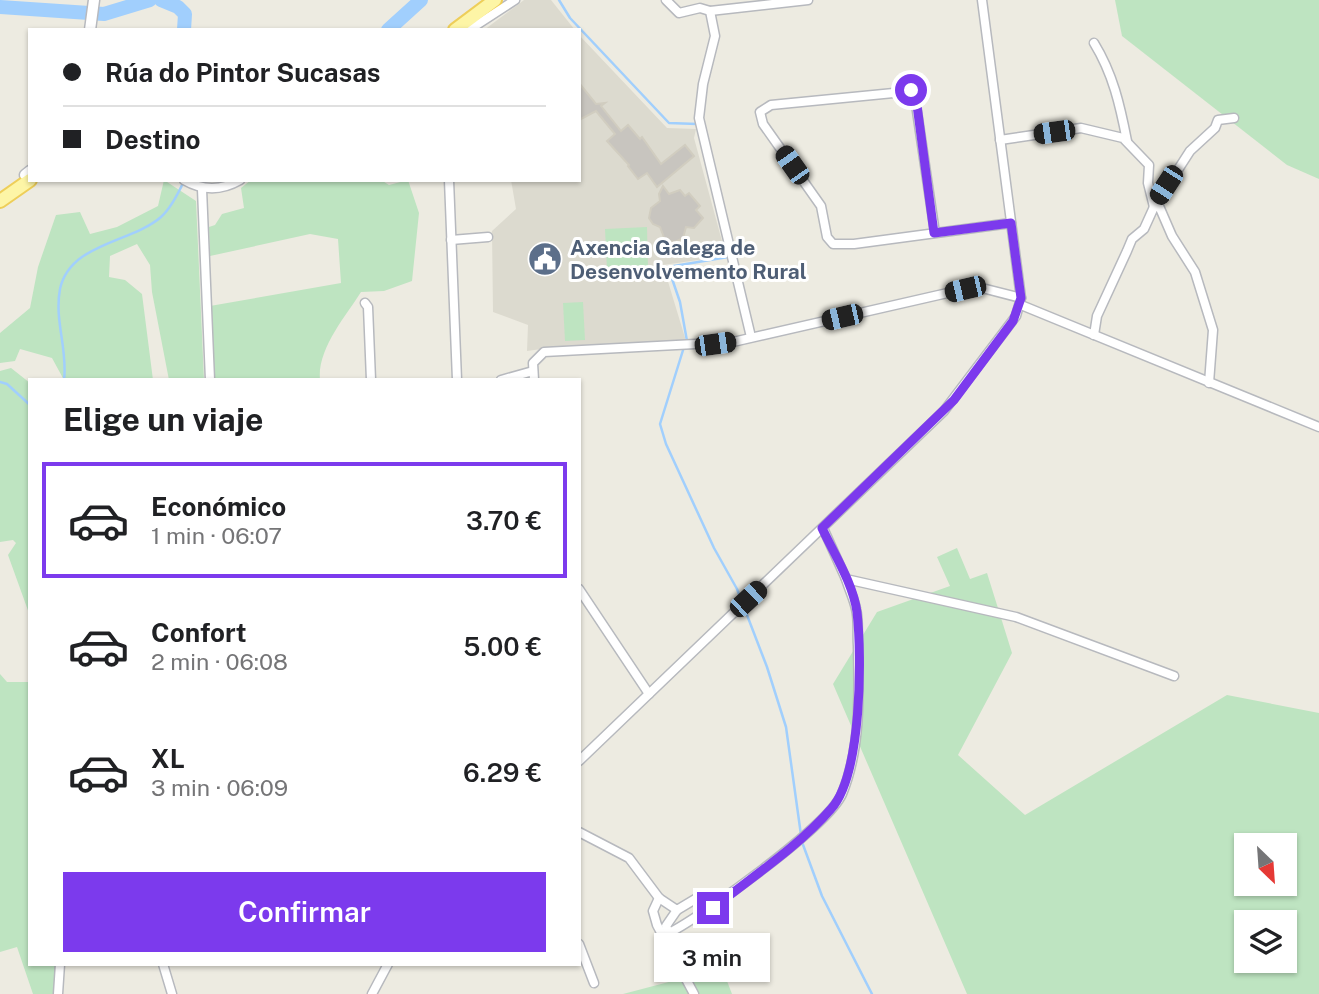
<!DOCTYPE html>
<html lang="es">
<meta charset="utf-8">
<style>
:root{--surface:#fff;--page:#f6f6f6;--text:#202124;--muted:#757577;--line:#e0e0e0;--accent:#7c3aed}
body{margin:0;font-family:"Public Sans",sans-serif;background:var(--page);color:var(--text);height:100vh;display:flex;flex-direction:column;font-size:26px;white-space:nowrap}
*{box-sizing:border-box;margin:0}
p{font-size:23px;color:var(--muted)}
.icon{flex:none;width:38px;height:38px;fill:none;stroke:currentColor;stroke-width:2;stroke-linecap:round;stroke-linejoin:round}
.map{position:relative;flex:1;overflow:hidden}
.details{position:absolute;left:28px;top:378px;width:553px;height:588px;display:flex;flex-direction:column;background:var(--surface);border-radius:0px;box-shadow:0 2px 5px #0004}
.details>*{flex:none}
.hud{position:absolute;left:28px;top:28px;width:553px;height:154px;border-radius:0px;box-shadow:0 2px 5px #0004;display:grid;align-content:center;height:154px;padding:0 35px;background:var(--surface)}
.needle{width:46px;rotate:155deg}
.fabs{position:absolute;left:1234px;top:833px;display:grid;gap:14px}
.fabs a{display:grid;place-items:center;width:63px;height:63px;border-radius:0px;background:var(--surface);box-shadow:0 2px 5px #0004;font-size:35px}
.end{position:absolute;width:32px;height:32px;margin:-16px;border:9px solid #7c3aed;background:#fff;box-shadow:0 0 0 4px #fff}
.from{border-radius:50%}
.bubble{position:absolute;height:49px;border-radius:0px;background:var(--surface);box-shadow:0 2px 5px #0004;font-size:23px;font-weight:600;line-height:49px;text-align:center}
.car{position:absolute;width:21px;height:42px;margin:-21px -10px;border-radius:9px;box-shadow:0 0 5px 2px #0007;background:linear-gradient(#222 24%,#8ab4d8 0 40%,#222 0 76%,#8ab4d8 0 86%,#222 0)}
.hud b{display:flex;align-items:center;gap:24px;height:66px;font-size:26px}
.hud b+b{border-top:2px solid var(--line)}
.hud i{width:18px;height:18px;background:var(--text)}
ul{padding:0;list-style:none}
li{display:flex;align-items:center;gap:21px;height:116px;margin:0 14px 10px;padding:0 21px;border:4px solid transparent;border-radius:0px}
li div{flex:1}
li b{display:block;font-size:26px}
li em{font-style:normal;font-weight:600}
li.selected{border-color:var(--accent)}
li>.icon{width:63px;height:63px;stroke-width:1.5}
h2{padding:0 35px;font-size:32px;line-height:84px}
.action{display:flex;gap:14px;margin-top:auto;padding:14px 35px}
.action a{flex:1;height:80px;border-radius:0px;background:var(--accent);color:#fff;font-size:28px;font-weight:600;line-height:80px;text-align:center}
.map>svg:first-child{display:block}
</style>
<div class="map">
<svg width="1319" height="994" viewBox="0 0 1319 994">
<rect width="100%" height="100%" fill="#edebe1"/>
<g fill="#dcdacf">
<path d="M524 0H551L575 30H484Z"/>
<path d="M579 35 667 128 696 129 694 138 726 256 663 265 686 341 556 347 527 351 528 325 493 312 492 231 516 209 511 180H579Z"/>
</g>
<g fill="#bee4c1" fill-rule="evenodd">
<path d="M1115 0H1319V179L1287 165 1122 36Z"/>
<path d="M164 180 196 201 204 380H169L152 292 150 265 137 244 110 256 109 277 125 280 142 294 153 380H64L52 358 20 349 15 361 0 363V333L30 308 38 267 56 215 80 212 90 234 117 227 158 206Z"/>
<path d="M251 180H381L389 185 408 180 419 213 412 281 384 291 361 292C346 316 317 349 320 380H212L210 306 341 283 338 239 310 234 210 256 209 227 215 225 222 214 244 208 241 188Z"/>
<path d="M647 227 648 268 607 270 605 229Z"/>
<path d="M583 302 585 340 565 341 563 303Z"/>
<path d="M11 368 30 383V616L8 555 16 543 13 540 0 542V371Z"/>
<path d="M957 548 970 579 987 573 1012 653 958 755 1025 815 1227 695 1319 713V994H967L833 684 877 612 950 586 937 557ZM1246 845H1284V884H1246ZM1246 922H1284V961H1246Z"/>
<path d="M0 674 7 682H30V964H62L55 994H33L17 947 0 952Z"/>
<path d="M722 968 732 994H623Z"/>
</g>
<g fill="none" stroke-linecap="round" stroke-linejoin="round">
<g stroke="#a1cffd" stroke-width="2.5">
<path d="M559 0 570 18 669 123 697 124 715 200"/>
<path d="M687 341 680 302 668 267 728 257V254"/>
<path d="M684 347 660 424 666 444 714 548 737 589 767 667 786 727 801 835"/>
<path d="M64 380C68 350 54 320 60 289 70 243 131 243 161 217 171 208 178 194 184 181"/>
<path d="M0 382 7 384 30 405"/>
<path d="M802 842 822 896 872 994"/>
</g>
<g stroke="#a1cffd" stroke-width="14">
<path d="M161 0 178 7 185 14 184 30"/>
<path d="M0 7 104 14 150 0"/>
<path d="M388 30 421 0"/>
</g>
</g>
<g fill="#c8c5bf" stroke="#d1cdc0" stroke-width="2">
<path d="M579 83 596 104 605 103 601 106 621 131 628 125 640 139 642 137 661 164 685 145 694 156 657 187 647 173 638 179 628 166 629 165 607 141 615 134 596 111 579 120Z"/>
<path d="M663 186 669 194 680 190 685 196 689 193 700 206 696 210 703 218 694 228 686 227 683 238 675 242 665 240 660 227 653 224 649 218 651 208 660 201 659 194Z"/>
</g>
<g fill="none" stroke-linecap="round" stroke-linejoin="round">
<g stroke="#b7b9be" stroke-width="11">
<g id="minor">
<path d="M666 0 679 13 700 8 710 11 808 0"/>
<path d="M710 11 715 36 703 84 699 118 751 337"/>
<path d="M469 30 515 0"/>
<path d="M1094 43C1113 74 1120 105 1127 141"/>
<path d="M1000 140 1081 128 1123 138 1149 165 1148 183 1154 207"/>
<path d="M184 180C203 191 221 191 240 180"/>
<path d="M449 180 457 380"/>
<path d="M202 189 210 380"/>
<path d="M1154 207 1190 151 1215 128 1218 120 1234 118"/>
<path d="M935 233 914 91 771 105 760 112 763 124 821 206 827 237 833 244H854L1011 223"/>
<path d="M451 240 488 237"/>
<path d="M365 303 368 307 371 380"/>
<path d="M1021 305 1319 427"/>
<path d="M1094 335 1097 316 1127 251 1132 239 1144 229 1154 207 1159 206 1172 236 1195 272 1213 330 1209 383"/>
<path d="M501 380 533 371"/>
<path d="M534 380 533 363 544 352 733 342 965 289H986L1021 298"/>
<path d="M823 528 846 579"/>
<path d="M579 589 649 694"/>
<path d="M579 761 944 411 1016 316 1021 298 982 0"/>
<path d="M579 832 629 858 659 898 677 910 697 898 706 899 713 908"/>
<path d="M659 898 653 911 657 925 694 994"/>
<path d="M677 910 666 926 679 957"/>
<path d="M669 933C704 915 828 826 842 794 861 748 859 694 858 646 857 634 859 621 856 609 854 599 849 589 846 579L1016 617 1174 676"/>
<path d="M579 944 594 983"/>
<path d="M163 964 172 994"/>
<path d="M58 994 60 964"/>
<path d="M372 994 388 964"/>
</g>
</g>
<g stroke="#b7b9be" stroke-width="13">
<g id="tertiary">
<path d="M90 30 94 0"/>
<path d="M25 175 30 171"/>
</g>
</g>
<g stroke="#eece59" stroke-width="16">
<g id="primary">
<path d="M455 30 495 0"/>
<path d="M0 201 30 180"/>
</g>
</g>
<use href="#minor" stroke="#fff" stroke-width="8"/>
<use href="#tertiary" stroke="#fff" stroke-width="10"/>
<use href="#primary" stroke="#fdf5a6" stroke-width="12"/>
</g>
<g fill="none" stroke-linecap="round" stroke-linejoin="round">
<path stroke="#7c3aed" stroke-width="9" d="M713 908C752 877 798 847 831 809 862 775 862 656 857 612 853 583 834 554 822 528L954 400 1013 321 1021 298 1011 223 934 233 916 98 915 91 911 90"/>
</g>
<defs>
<g id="civic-disc" transform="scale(1.75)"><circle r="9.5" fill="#5c6f8a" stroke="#fff"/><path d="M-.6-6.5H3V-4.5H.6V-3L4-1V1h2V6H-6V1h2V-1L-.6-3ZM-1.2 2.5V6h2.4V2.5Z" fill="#fff"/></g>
</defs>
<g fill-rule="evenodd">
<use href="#civic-disc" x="545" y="259"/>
</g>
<g text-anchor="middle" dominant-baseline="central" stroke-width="6" stroke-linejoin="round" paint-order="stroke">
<g font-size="21" font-weight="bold" fill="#4e5e75" stroke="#fff" text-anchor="start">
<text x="570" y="247">Axencia Galega de<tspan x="570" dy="24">Desenvolvemento Rural</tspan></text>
</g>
</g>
</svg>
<div class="fabs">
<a><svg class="needle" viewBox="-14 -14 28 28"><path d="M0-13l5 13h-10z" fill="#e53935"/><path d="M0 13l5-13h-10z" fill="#757577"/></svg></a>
<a><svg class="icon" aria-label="layers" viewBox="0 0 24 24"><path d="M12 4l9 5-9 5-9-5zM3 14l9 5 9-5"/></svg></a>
</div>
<i class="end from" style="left:911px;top:90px"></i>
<i class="end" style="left:713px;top:908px"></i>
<div class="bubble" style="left:654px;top:933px;width:116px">3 min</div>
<i class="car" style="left:1054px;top:132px;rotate:262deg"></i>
<i class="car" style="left:792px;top:165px;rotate:325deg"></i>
<i class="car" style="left:1166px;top:185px;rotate:213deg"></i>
<i class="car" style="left:965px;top:289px;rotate:257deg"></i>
<i class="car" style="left:842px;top:317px;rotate:257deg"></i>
<i class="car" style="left:715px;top:344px;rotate:82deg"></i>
<i class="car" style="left:748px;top:599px;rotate:47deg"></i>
<div class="hud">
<b><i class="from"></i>Rúa do Pintor Sucasas</b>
<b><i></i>Destino</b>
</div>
<section class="details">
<h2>Elige un viaje</h2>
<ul>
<li class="selected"><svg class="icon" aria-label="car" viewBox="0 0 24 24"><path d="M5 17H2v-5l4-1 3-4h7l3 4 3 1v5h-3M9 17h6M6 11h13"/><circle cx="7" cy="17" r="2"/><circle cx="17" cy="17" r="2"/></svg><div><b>Económico</b><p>1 min · 06:07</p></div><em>3.70 €</em></li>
<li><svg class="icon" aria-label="car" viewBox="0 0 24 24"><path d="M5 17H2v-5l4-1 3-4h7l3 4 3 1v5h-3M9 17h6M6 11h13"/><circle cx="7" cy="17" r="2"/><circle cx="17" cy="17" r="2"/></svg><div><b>Confort</b><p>2 min · 06:08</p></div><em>5.00 €</em></li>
<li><svg class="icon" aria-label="car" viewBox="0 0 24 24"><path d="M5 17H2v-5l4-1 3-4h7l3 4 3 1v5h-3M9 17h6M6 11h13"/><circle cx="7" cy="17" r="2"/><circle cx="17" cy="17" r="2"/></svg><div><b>XL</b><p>3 min · 06:09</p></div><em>6.29 €</em></li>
</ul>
<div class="action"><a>Confirmar</a></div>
</section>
</div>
